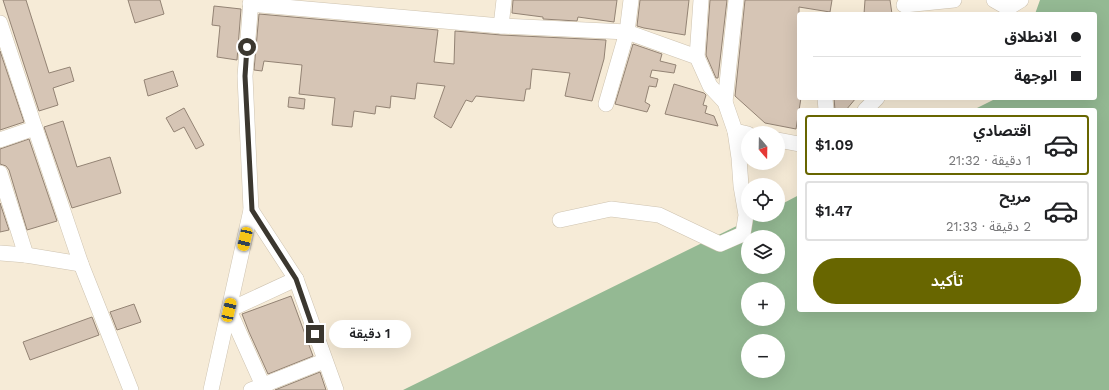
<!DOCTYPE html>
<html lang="ar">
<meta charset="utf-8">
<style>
:root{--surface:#fff;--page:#f6f6f6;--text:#202124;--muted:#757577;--line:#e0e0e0;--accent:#686600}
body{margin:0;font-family:"Work Sans","Noto Sans Arabic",sans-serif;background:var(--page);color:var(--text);direction:rtl;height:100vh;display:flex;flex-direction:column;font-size:15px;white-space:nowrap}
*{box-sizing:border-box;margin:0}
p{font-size:13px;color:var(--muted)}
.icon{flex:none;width:22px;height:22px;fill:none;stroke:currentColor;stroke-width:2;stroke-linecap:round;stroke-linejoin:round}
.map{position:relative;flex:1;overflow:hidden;direction:ltr}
.drawer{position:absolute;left:797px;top:108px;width:300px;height:204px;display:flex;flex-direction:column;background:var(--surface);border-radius:4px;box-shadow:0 4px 16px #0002;direction:rtl}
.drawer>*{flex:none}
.top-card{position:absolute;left:797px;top:12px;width:300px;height:88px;border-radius:4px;box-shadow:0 4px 16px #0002;direction:rtl;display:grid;align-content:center;height:88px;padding:0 16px;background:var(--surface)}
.needle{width:26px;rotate:160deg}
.buttons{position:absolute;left:741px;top:126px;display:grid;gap:8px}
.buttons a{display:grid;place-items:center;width:44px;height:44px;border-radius:50%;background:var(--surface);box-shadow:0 4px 16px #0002;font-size:20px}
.end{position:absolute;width:18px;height:18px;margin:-9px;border:5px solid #3b372f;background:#fff;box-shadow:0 0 0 2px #fff}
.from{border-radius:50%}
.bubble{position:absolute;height:28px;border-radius:14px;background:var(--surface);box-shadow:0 4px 16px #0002;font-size:13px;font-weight:600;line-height:28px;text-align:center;direction:rtl}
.car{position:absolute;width:12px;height:24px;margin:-12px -6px;border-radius:5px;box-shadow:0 0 3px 1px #0007;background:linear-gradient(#f5c518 24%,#345 0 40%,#f5c518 0 76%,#345 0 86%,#f5c518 0)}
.top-card b{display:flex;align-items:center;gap:14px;height:38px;font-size:15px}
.top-card b+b{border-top:1px solid var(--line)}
.top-card i{width:10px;height:10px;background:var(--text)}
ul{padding:7px 0 0;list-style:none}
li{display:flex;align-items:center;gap:12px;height:60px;margin:0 8px 6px;padding:0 8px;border:2px solid var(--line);border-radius:4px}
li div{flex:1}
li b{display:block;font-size:15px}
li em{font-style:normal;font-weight:600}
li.on{border-color:var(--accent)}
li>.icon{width:36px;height:36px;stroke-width:1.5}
.cta{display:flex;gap:8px;margin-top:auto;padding:8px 16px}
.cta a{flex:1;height:46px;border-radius:24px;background:var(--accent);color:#fff;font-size:16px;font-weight:600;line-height:46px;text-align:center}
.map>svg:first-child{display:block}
</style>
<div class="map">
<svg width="1109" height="390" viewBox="0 0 1109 390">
<rect width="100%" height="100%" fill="#f6ebd7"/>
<path fill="#94b993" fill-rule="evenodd" d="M1040 0H1109V390H403L759 215H778V206L799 195V310H1095V110H973L997 98H1095V14H1035ZM748 237H778V267H748ZM748 289H778V319H748ZM748 341H778V371H748Z"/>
<g fill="#d6c5b5" stroke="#938374">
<path d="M3 0H26L49 73 70 67 74 81 53 88 58 105 39 111Z"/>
<path d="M128 0H160L164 14 135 23Z"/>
<path d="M513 0H617L614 22 578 17 577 21 543 19V17L512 13Z"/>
<path d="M640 0H689L685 35 644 28 637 26Z"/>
<path d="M710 0H727L718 78H716L706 55Z"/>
<path d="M745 0H832L830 12 799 7V98H801L796 129 765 123 735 96Z"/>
<path d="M865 0H890L892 14H864Z"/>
<path d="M214 6 241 9 237 60 217 57 220 26 212 25Z"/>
<path d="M259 14 438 30 434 62 454 64 455 31 501 35 606 40 604 59 592 101 565 96 570 73 532 69 530 89H526L524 101 476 96 472 102 466 100 451 128 434 117 445 86 417 83 415 99 391 96 390 108 376 106 375 114 354 111 352 127 332 125 335 98 299 94 302 65 264 61 262 71 254 70Z"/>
<path d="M633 44 662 54 660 61 676 65 674 73 652 70 650 77 658 79 656 87 649 86 645 102 650 105 647 112 615 104Z"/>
<path d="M0 51 24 122 0 130Z"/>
<path d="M173 71 178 86 148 96 144 80Z"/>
<path d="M674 84 704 93 706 95 703 105 707 106 705 113 714 116 718 126 665 114Z"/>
<path d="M289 97 305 99 304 109 288 107Z"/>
<path d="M834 98H856L846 110H835Z"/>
<path d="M184 108 204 145 196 149 184 127 174 132 166 118Z"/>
<path d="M63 121 77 167 110 157 121 193 72 208 44 127Z"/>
<path d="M29 139 57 221 27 230 9 170 6 166 0 164V149Z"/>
<path d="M0 203 9 230 0 232Z"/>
<path d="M291 296 313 356 268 374 249 332 242 314Z"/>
<path d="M134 304 141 322 117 330 110 312Z"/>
<path d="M92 317 99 335 30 360 23 342Z"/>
<path d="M320 372 326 390H275Z"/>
</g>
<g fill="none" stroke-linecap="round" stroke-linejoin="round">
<g stroke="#cec3b0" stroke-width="16">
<g id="minor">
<path d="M994 0 1008 8 1021 0"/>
<path d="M250 4 501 26 627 32 697 57 710 86 725 102 735 131 748 134"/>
<path d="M904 5 954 0"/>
<path d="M0 23 35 128 0 140"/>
<path d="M501 26 504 0"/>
<path d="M697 57 701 0"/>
<path d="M825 98 826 110"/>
<path d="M725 102 736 0"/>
<path d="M606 104 627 32 631 0"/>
<path d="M865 110 877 98"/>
<path d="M35 128 81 264 131 390"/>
<path d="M778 140 799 144"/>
<path d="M0 173 26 255"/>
<path d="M251 210 296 279 336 390"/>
<path d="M560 220 611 209 659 215 720 244 743 234 746 215 741 186 739 158 735 131"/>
<path d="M0 253 26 255 81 264"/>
<path d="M211 390 251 210 245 76 251 0"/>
<path d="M251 390 324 361"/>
<path d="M265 390 229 310 296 279"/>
</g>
</g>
<use href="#minor" stroke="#fff" stroke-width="15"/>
</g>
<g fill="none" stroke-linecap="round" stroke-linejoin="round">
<path stroke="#3b372f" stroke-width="5" d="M247 47 245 76 252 210 296 279 315 334"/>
</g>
</svg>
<div class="buttons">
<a><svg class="needle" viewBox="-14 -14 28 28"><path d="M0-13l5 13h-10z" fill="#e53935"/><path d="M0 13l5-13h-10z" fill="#757577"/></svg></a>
<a><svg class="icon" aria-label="locate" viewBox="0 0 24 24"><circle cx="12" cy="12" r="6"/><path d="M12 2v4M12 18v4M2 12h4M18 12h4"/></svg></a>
<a><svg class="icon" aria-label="layers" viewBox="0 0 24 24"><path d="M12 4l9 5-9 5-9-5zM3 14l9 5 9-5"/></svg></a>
<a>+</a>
<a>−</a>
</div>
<i class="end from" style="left:247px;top:47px"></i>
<i class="end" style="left:315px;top:334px"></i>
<div class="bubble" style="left:329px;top:320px;width:82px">1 دقيقة</div>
<i class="car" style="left:245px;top:239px;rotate:193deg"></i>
<i class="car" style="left:229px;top:310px;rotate:13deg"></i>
<div class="top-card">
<b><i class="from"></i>الانطلاق</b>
<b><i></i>الوجهة</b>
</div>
<section class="drawer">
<ul>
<li class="on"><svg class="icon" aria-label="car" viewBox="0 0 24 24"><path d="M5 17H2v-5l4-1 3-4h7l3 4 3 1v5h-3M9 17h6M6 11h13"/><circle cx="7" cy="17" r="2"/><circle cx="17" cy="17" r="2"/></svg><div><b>اقتصادي</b><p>1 دقيقة · 21:32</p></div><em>$1.09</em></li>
<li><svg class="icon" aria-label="car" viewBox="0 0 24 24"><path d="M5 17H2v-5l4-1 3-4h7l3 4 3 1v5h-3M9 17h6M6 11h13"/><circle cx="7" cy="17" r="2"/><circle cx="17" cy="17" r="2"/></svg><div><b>مريح</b><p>2 دقيقة · 21:33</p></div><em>$1.47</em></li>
</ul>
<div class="cta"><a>تأكيد</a></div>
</section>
</div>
